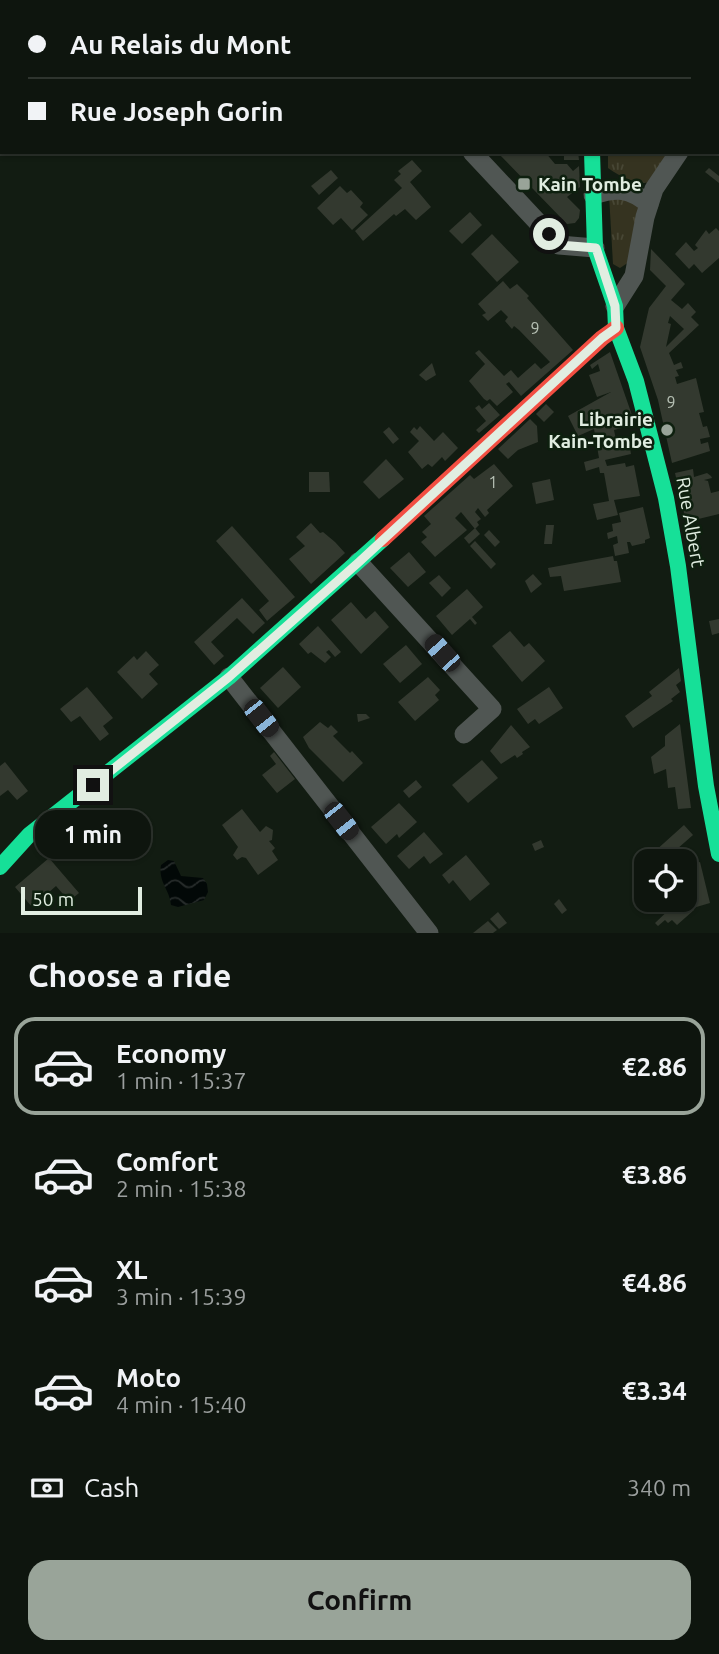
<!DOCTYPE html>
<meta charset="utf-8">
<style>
:root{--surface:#0e150e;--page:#171e17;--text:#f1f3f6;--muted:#9b9f9e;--line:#2e342e;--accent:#99a499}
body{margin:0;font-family:Ubuntu,sans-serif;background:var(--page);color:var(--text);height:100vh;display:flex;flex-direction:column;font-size:26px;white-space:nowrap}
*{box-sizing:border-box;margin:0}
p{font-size:23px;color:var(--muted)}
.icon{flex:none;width:38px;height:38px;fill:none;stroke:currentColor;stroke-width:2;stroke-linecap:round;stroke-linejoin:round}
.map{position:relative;height:933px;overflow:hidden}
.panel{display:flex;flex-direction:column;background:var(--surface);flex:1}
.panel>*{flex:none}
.guide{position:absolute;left:0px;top:0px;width:719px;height:154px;box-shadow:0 2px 5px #0004,0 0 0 2px var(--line);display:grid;align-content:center;height:154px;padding:0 28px;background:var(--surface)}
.tools{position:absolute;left:634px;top:849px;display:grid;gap:14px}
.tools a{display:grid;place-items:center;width:63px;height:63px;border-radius:14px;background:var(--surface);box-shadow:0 2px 5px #0004,0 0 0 2px var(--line);font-size:35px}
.scale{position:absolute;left:21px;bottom:18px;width:121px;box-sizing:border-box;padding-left:7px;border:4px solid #e1ede1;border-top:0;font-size:19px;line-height:24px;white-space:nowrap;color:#e1ede1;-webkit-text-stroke:5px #0e200f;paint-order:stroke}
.end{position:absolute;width:32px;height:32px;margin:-16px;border:9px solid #e1ede1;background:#111;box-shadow:0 0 0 4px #111}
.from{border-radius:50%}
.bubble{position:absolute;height:49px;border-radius:21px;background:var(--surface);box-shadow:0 2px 5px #0004,0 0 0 2px var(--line);font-size:23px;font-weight:600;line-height:49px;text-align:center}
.car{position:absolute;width:21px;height:42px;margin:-21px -10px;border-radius:9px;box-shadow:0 0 5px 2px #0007;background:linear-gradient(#222 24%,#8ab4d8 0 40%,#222 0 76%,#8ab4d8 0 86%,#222 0)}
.guide b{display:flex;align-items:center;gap:24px;height:66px;font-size:26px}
.guide b+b{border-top:2px solid var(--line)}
.guide i{width:18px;height:18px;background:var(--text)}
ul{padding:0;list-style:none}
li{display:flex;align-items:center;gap:21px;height:98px;margin:0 14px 10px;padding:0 14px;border:4px solid transparent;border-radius:21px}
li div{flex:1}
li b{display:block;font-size:26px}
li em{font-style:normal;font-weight:600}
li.selected{border-color:var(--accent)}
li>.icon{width:63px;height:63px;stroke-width:1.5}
h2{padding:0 28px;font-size:32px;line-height:84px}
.pay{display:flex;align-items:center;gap:18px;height:77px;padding:0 28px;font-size:26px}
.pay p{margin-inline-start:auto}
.button{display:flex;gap:14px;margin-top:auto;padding:14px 28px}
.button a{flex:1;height:80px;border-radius:21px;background:var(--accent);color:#111;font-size:28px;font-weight:600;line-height:80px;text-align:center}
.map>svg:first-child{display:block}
</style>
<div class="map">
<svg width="719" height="933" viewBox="0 0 719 933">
<defs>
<pattern id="park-tufts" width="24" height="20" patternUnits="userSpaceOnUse" patternTransform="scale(1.75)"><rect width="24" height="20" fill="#353320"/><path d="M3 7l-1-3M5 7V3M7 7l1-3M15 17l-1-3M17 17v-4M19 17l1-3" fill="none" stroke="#484735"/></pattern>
<pattern id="water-waves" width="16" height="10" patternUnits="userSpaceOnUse" patternTransform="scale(1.75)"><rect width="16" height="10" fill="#020807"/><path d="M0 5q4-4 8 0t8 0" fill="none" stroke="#272c2b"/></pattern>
</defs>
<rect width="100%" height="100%" fill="#121c12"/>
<g fill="url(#park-tufts)">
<path d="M608 152H671L651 183C634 183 622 178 608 168Z"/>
<path d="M609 194 641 199 629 262 620 268 613 264Z"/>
</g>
<path fill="url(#water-waves)" d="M168 860 174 861 181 876 203 878 207 884 208 892 204 900 178 907 171 905C170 890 158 882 161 865Z"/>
<g fill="#33392f" fill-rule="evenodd">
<path d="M499 152H519L522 156 526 152H545L555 164H567L573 171 579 166 580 187 567 197 580 210 579 218 575 223 567 224 498 153Z"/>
<path d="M564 152H578L579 160H564Z"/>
<path d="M412 160 422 171 410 182 431 207 416 220 405 209 396 216 394 214 363 241 355 231 402 188 394 180 401 174 398 171Z"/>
<path d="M709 168 719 176V183L705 172Z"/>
<path d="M331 170 338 178 319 195 311 186Z"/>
<path d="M340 186 347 193 351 190 363 203 360 207 368 215 352 230 341 218 333 225 317 208Z"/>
<path d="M470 212 482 225 462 244 449 231Z"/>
<path d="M716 228 719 231V258L702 273 694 264 689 269 675 254 686 242 694 251 698 248 695 245 706 230 709 234Z"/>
<path d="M492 234 519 262 497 282 471 254Z"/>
<path d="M651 249 685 284 671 300 682 309 688 303 696 312 691 317 699 325 669 353 674 365 681 362 683 368 676 370 679 376 675 377 677 384 696 378 704 412 699 413 703 427 707 426 710 437 700 439 701 444 708 442 710 451 672 463 658 400 640 347 649 308 666 286 650 270ZM670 316 684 329 666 347 671 324 668 323Z"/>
<path d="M503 281 510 289 517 284 529 296 527 298 573 350 521 396 509 382 506 384 513 392 497 406 490 399 487 401 484 399 469 381 485 364 475 353 479 350 504 376 511 370 518 378 535 363 541 369 550 362 519 330 514 326 512 329 505 321 508 317 501 310 488 321 482 315 486 313 478 304Z"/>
<path d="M610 352 633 418 624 420 626 427 614 430 616 440 628 437 631 454 605 460 607 466 625 463 626 467 634 465 640 496 614 500 618 515 597 520 593 504 609 501 604 473H600L599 467 586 471 584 462 599 458 594 429 578 436 568 416 611 392 597 397 589 375 600 371 598 364 592 369 590 365Z"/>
<path d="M432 363 436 375 426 381 419 375Z"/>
<path d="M489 403 500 415 479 433 476 430 486 421 475 408 479 405 482 409Z"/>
<path d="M546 404 554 412 544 422 536 414Z"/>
<path d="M530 419 537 426 538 442 518 450 508 459 498 449Z"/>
<path d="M420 426 434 441 443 432 458 448 445 461 442 457 432 467 428 464 422 469 408 452 419 441 410 432 414 427 417 430Z"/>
<path d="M389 427 399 439 393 444 383 432Z"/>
<path d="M386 459 404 479 379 499 363 482Z"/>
<path d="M494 464 513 486 487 510 489 513 485 517 478 508 475 512 481 519 477 522 479 525 475 529 461 512 455 518 467 530 435 557 421 542 427 537 422 532 431 524 424 516 470 475 474 479Z"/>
<path d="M693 469 694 477 707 473 711 476 712 478 704 480 708 481 711 493 719 491V514L686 522 675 473Z"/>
<path d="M309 472H329L330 492H309Z"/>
<path d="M550 479 554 500 536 504 532 483Z"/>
<path d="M643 507 650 538 645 540V543L632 546 630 542H627L629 553 615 556 613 545 618 543 617 536 608 539 607 533 613 531 612 524 621 522 619 513Z"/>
<path d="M311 523 320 533 323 532 335 542 345 553 311 584 289 559 305 546 296 537Z"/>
<path d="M546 525H554L552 544H544Z"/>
<path d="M232 526 295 597 267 621 259 610 269 601 216 541Z"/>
<path d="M475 528 480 534 469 544 464 538Z"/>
<path d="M489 530 500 542 495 547 484 535Z"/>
<path d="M475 541 496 564 491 569 470 546Z"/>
<path d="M409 552 426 572 408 587 390 568Z"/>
<path d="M613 556 614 561H617L621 582 564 591 561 576 550 577 548 568Z"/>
<path d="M533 574 542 584 531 593 525 581Z"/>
<path d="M439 575 451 588 442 597 429 583Z"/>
<path d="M467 589 483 607 472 617 477 623 475 625 470 619 452 635 436 616Z"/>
<path d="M242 598 265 623 253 634 237 618 211 642 224 656 214 665 194 642Z"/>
<path d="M351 602 366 619 375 611 389 627 361 654 331 620Z"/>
<path d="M719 619V633L712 635 709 621Z"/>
<path d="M318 626 341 652 335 657 329 650 326 652 331 657 325 663 311 652 308 654 299 644Z"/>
<path d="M510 631 524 647 529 643 545 661 522 682 492 646Z"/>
<path d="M406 645 422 664 400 683 383 664Z"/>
<path d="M146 651 159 665 149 674 158 684 142 699 117 672 134 656 137 660Z"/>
<path d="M283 667 301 687 278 708 260 688Z"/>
<path d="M679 668 681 681 676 685 680 692 671 699 673 701 633 728 625 716 652 696 649 692Z"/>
<path d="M428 677 440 690 435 695 439 700 415 721 398 702Z"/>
<path d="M87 687 113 718 103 726 109 734 100 741 80 716 71 722 60 709Z"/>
<path d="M549 687 563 708 539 724 535 719 528 724 517 709Z"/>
<path d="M357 714H366L370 718 358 722Z"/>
<path d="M320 722 328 728 331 725 338 732 333 736 350 753 352 751 363 763 343 782 309 748 303 737Z"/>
<path d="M680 724 691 808 678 809 675 787 668 788 666 769 654 774 651 757 665 746V736Z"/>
<path d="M511 725 530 747 522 752 523 754 517 758 515 755 501 764 490 751Z"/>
<path d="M274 752 295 779 277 793 262 775 276 764 270 756Z"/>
<path d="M482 760 498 778 468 803 452 785Z"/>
<path d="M5 762 28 791 17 800 8 790 0 796V766Z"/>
<path d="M416 780 422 787 409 798 403 791Z"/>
<path d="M399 803 417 822 399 838 397 834 386 844 371 827Z"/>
<path d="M242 809 260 832 266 826 273 830 272 840 269 841 275 848 272 851 278 860 258 875 246 858 242 857 237 860 233 855 238 847 222 825Z"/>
<path d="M684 825 693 835 677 849 679 852 669 861H662L654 852Z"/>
<path d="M424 832 443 854 430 864 424 856 409 869 397 856Z"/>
<path d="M541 840 544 847 535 851 532 844Z"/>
<path d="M466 855 490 884 470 901 453 880 449 884 442 875Z"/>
<path d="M49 858 79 893 69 901 56 886 32 907 15 887Z"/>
<path d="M700 862 710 903 693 908 694 910 677 925 672 920 668 923 665 920 658 926 655 923 674 905 671 902 666 904 663 900H684V867Z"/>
<path d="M559 899 567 910 562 914 554 904Z"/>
<path d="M498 912 507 923 499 929 490 919Z"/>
<path d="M488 921 497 930 493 933H473Z"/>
</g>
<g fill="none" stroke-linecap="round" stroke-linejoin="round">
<path stroke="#505551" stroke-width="2.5" stroke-dasharray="5 5" stroke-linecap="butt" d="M647 2V0"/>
<g stroke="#505653" stroke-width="19">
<path d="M329 0 331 2"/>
<path d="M718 42 719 41"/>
<path d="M718 96 719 93"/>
<path d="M472 152 559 245 595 248"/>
<path d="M593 195C618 187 629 188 649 204"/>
<path d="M615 306 634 276 645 217 654 189 679 152"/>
<path d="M358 562 492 709 464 734"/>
<path d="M229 677 429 933"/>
</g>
<g stroke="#16e098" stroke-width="16">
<path d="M595 0V2"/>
<path d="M592 152 595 248 615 306 616 328 636 381 666 498 678 566 706 786 719 854"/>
<path d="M0 867 29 835 229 677 383 539"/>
</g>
<path stroke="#f24e42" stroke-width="16" d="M383 539 602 338 616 328"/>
</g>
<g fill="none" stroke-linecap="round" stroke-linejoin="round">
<path stroke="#e1ede1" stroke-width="9" d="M93 785 229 677 359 562 602 338 616 328 615 306 596 248 559 245 549 234"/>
</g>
<g fill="#99a499" stroke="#0e200f" stroke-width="2.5">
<rect x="517" y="177" width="14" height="14" rx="3.5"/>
<circle cx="667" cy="430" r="7"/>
</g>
<g text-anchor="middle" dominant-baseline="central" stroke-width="5" stroke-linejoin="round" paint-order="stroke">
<g font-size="16" fill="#b6c0b4">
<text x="535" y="328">9</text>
<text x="671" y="402">9</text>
<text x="493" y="482">1</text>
</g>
<g font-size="19" font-weight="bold" fill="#e1ede1" stroke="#0e200f" text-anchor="start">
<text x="538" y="184">Kain Tombe</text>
<text x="653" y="419" text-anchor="end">Librairie<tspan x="653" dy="22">Kain-Tombe</tspan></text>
</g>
<g font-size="19" fill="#e1ede1" stroke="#0e200f">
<text transform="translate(691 522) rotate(80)">Rue Albert</text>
</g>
</g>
</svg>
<div class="tools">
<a><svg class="icon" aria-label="locate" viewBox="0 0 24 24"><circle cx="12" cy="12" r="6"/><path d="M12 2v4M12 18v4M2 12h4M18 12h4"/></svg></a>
</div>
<div class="scale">50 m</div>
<i class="end from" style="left:549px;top:234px"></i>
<i class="end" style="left:93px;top:785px"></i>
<div class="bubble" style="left:35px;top:810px;width:116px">1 min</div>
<i class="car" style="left:442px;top:653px;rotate:318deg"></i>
<i class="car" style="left:261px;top:718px;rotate:142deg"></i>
<i class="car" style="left:341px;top:821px;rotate:142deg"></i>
<div class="guide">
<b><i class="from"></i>Au Relais du Mont</b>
<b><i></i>Rue Joseph Gorin</b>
</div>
</div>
<section class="panel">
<h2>Choose a ride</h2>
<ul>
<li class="selected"><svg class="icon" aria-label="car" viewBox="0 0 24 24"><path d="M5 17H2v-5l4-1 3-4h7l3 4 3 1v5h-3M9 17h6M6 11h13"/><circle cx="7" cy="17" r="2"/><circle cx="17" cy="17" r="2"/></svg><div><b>Economy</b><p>1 min · 15:37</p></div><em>€2.86</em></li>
<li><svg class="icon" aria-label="car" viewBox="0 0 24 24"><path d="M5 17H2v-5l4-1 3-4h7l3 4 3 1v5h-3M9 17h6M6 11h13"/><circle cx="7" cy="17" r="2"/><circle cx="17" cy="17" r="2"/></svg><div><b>Comfort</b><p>2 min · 15:38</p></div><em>€3.86</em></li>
<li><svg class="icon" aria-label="car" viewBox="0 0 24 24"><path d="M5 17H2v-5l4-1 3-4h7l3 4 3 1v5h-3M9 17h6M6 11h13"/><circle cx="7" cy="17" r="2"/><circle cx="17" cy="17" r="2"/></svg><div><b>XL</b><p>3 min · 15:39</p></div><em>€4.86</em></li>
<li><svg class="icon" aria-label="car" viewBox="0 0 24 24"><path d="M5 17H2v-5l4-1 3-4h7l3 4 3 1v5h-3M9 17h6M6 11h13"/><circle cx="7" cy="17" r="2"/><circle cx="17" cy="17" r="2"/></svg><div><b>Moto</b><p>4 min · 15:40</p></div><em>€3.34</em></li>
</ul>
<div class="pay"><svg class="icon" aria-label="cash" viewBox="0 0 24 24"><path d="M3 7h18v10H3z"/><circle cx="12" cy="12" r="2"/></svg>Cash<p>340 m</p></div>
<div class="button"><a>Confirm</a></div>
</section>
